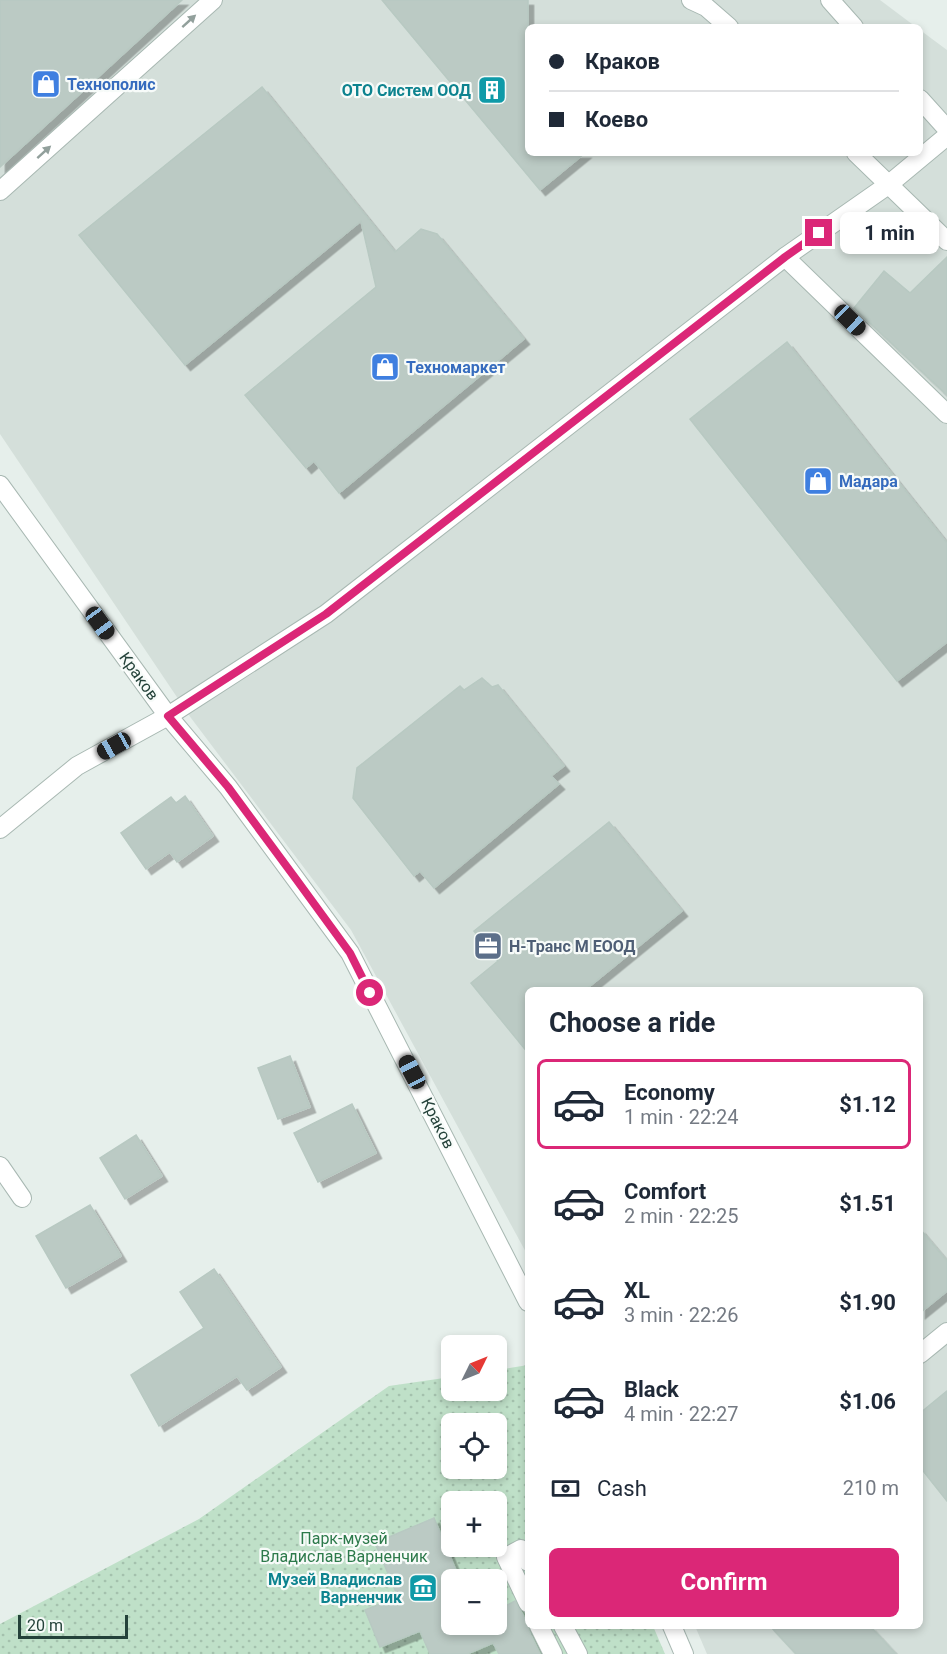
<!DOCTYPE html>
<meta charset="utf-8">
<style>
:root{--surface:#fff;--page:#f2f2f3;--text:#1f2937;--muted:#747a83;--line:#e0e1e3;--accent:#db2777}
body{margin:0;font-family:Roboto,sans-serif;background:var(--page);color:var(--text);height:100vh;display:flex;flex-direction:column;font-size:22px;white-space:nowrap}
*{box-sizing:border-box;margin:0}
p{font-size:20px;color:var(--muted)}
.icon{flex:none;width:33px;height:33px;fill:none;stroke:currentColor;stroke-width:2;stroke-linecap:round;stroke-linejoin:round}
.map{position:relative;flex:1;overflow:hidden}
.sheet{position:absolute;left:525px;top:987px;width:398px;height:642px;display:flex;flex-direction:column;background:var(--surface);border-radius:9px;box-shadow:0 3px 9px #0003}
.sheet>*{flex:none}
.hud{position:absolute;left:525px;top:24px;width:398px;height:132px;border-radius:9px;box-shadow:0 3px 9px #0003;display:grid;align-content:center;height:132px;padding:0 24px;background:var(--surface)}
.needle{width:39px;rotate:47deg}
.controls{position:absolute;left:441px;top:1335px;display:grid;gap:12px}
.controls a{display:grid;place-items:center;width:66px;height:66px;border-radius:9px;background:var(--surface);box-shadow:0 3px 9px #0003;font-size:30px}
.scale{position:absolute;left:18px;bottom:15px;width:110px;box-sizing:border-box;padding-left:6px;border:3px solid #24423a;border-top:0;font-size:16px;line-height:21px;white-space:nowrap;color:#24423a;-webkit-text-stroke:4px #f7fbf9;paint-order:stroke}
.end{position:absolute;width:27px;height:27px;margin:-14px;border:8px solid #db2777;background:#fff;box-shadow:0 0 0 3px #fff}
.from{border-radius:50%}
.bubble{position:absolute;height:42px;border-radius:9px;background:var(--surface);box-shadow:0 3px 9px #0003;font-size:20px;font-weight:700;line-height:42px;text-align:center}
.car{position:absolute;width:18px;height:36px;margin:-18px -9px;border-radius:8px;box-shadow:0 0 4px 2px #0007;background:linear-gradient(#222 24%,#8ab4d8 0 40%,#222 0 76%,#8ab4d8 0 86%,#222 0)}
.hud b{display:flex;align-items:center;gap:21px;height:57px;font-size:22px}
.hud b+b{border-top:2px solid var(--line)}
.hud i{width:15px;height:15px;background:var(--text)}
ul{padding:0;list-style:none}
li{display:flex;align-items:center;gap:18px;height:90px;margin:0 12px 9px;padding:0 12px;border:3px solid transparent;border-radius:9px}
li div{flex:1}
li b{display:block;font-size:22px}
li em{font-style:normal;font-weight:700}
li.current{border-color:var(--accent)}
li>.icon{width:54px;height:54px;stroke-width:1.5}
h2{padding:0 24px;font-size:27px;line-height:72px}
.pay{display:flex;align-items:center;gap:15px;height:66px;padding:0 24px;font-size:22px}
.pay p{margin-inline-start:auto}
.cta{display:flex;gap:12px;margin-top:auto;padding:12px 24px}
.cta a{flex:1;height:69px;border-radius:9px;background:var(--accent);color:#fff;font-size:24px;font-weight:700;line-height:69px;text-align:center}
.map>svg:first-child{display:block}
</style>
<div class="map">
<svg width="947" height="1654" viewBox="0 0 947 1654">
<defs>
<pattern id="park-dots" width="8" height="8" patternUnits="userSpaceOnUse" patternTransform="scale(1.5)"><rect width="8" height="8" fill="#bfe0c8"/><path d="M2 2h.1M6 6h.1" fill="none" stroke="#a4c1ad" stroke-width="1.8" stroke-linecap="round"/></pattern>
<filter id="shadow"><feDropShadow dx="5.5" dy="5.5" stdDeviation="0" flood-color="#0004"/></filter>
</defs>
<rect width="100%" height="100%" fill="#e6efeb"/>
<path fill="#d4dfda" d="M0 0H880L916 27H528V153H920V30L947 50V1654H707L695 1626H920V990H528V1256L351 930 191 718 0 434Z"/>
<path fill="url(#park-dots)" fill-rule="evenodd" d="M528 1365V1626H653L665 1654H0V1624L199 1519 389 1386 451 1377 452 1390H496L497 1370ZM452 1424H496V1468H452ZM452 1502H496V1546H452ZM452 1580H496V1624H452Z"/>
<g fill="#bbcac4" stroke="#b8c9c2" stroke-width="1.5" filter="url(#shadow)">
<path d="M0 0H182L0 167Z"/>
<path d="M382 0H528V153H585L540 190Z"/>
<path d="M262 87 395 252 421 229 437 234 524 339 339 493 314 461 306 468 245 395 376 287 361 221 185 365 79 235Z"/>
<path d="M947 257V395L854 308 884 271 910 293Z"/>
<path d="M787 342 947 543V642L897 681 690 419Z"/>
<path d="M482 678 492 687 498 685 564 766 551 776 559 784 434 888 420 871 414 876 353 798 357 768 460 686 464 690Z"/>
<path d="M185 796 213 836 177 862 170 852 146 869 121 833 171 797 176 803Z"/>
<path d="M609 822 682 911 585 990H528V1053L471 983 498 961 474 931Z"/>
<path d="M290 1056 310 1107 278 1119 258 1068Z"/>
<path d="M352 1104 376 1153 318 1182 294 1133Z"/>
<path d="M136 1135 162 1176 125 1199 100 1158Z"/>
<path d="M90 1205 121 1256 66 1288 36 1236Z"/>
<path d="M920 1229 947 1261V1291L920 1313Z"/>
<path d="M214 1269 281 1367 247 1390 237 1376 159 1426 131 1375 204 1328 180 1292Z"/>
<path d="M947 1391V1501L920 1467V1413Z"/>
<path d="M434 1518 460 1580H452V1624H496V1611L515 1601 528 1624 529 1631 540 1654H499L493 1643 467 1654H430L420 1631 380 1647 365 1610 398 1597 375 1543Z"/>
<path d="M770 1626H870L896 1654H796Z"/>
</g>
<g fill="none" stroke-linecap="round" stroke-linejoin="round">
<g stroke="#a8b8b2" stroke-width="20">
<g id="lane">
<path d="M691 0 706 7 729 27"/>
<path d="M856 153 947 241"/>
<path d="M0 191 213 0"/>
<path d="M785 257 947 414"/>
<path d="M0 1166 22 1198"/>
<path d="M920 1354 947 1332"/>
<path d="M528 1562 521 1549 506 1557 528 1603"/>
<path d="M539 1626 553 1654"/>
<path d="M563 1626 578 1654"/>
</g>
</g>
<g stroke="#a8b8b2" stroke-width="20">
<g id="street">
<path d="M830 0 854 27"/>
<path d="M920 99 947 129"/>
<path d="M0 485 168 716 228 787 350 953 528 1302"/>
<path d="M0 829 77 766 168 716 326 614 785 257 888 185 947 136"/>
<path d="M672 1626 684 1654"/>
</g>
</g>
<use href="#lane" stroke="#fff" stroke-width="18"/>
<use href="#street" stroke="#fff" stroke-width="18"/>
</g>
<defs><path id="oneway-solid" d="M-6-.8H1V-3.2L6.5 0L1 3.2V.8H-6Z" transform="scale(1.5)"/></defs>
<g fill="#92a09c">
<use href="#oneway-solid" transform="translate(189 21) rotate(-42)"/>
<use href="#oneway-solid" transform="translate(44 152) rotate(-42)"/>
</g>
<g fill="none" stroke-linecap="round" stroke-linejoin="round">
<path stroke="#db2777" stroke-width="8" d="M370 993 350 953 296 879 228 787 168 716 326 614 785 257 819 233"/>
</g>
<defs>
<g id="shop-square" transform="scale(1.5)"><rect x="-9" y="-9" width="18" height="18" rx="4" fill="#3f7fe0" stroke="#f7fbf9"/><path d="M-5-2.5h2.3a2.7 3.5 0 0 1 5.4 0H5L5.5 6h-11ZM-1.5-2.5h3a1.5 2.3 0 0 0-3 0Z" fill="#fff"/></g>
<g id="building-square" transform="scale(1.5)"><rect x="-9" y="-9" width="18" height="18" rx="4" fill="#0f9aa8" stroke="#f7fbf9"/><path d="M-4-6H4V6H1V3H-1V6H-4ZM-2.5-4.3h1.7v1.8h-1.7ZM.8-4.3h1.7v1.8H.8ZM-2.5-1h1.7V.8h-1.7ZM.8-1h1.7V.8H.8Z" fill="#fff"/></g>
<g id="office-square" transform="scale(1.5)"><rect x="-9" y="-9" width="18" height="18" rx="4" fill="#5c6f8a" stroke="#f7fbf9"/><path d="M-6-3h4V-5.5h4V-3h4V5H-6ZM-1-4.5V-3h2v-1.5ZM-6 0V1H6V0Z" fill="#fff"/></g>
<g id="museum-square" transform="scale(1.5)"><rect x="-9" y="-9" width="18" height="18" rx="4" fill="#0f9aa8" stroke="#f7fbf9"/><path d="M0-6L6-3V-2H-6V-3ZM-5-1h2V3h-2ZM-1-1h2V3h-2ZM3-1h2V3H3ZM-6 4H6V6H-6Z" fill="#fff"/></g>
</defs>
<g fill-rule="evenodd">
<use href="#shop-square" x="46" y="84"/>
<use href="#building-square" x="492" y="90"/>
<use href="#shop-square" x="385" y="367"/>
<use href="#shop-square" x="818" y="481"/>
<use href="#office-square" x="488" y="946"/>
<use href="#museum-square" x="423" y="1588"/>
</g>
<g text-anchor="middle" dominant-baseline="central" stroke-width="4.5" stroke-linejoin="round" paint-order="stroke">
<g font-size="16" font-weight="bold" fill="#366cbe" stroke="#f7fbf9" text-anchor="start">
<text x="67" y="84">Технополис</text>
<text x="406" y="367">Техномаркет</text>
<text x="839" y="481">Мадара</text>
</g>
<g font-size="16" font-weight="bold" fill="#0d838f" stroke="#f7fbf9" text-anchor="end">
<text x="471" y="90">ОТО Систем ООД</text>
<text x="402" y="1579">Музей Владислав<tspan x="402" dy="18">Варненчик</tspan></text>
</g>
<g font-size="16" fill="#24423a" stroke="#f7fbf9">
<text transform="translate(139 676) rotate(54)">Краков</text>
<text transform="translate(438 1123) rotate(63)">Краков</text>
</g>
<g font-size="16" font-weight="bold" fill="#4e5e75" stroke="#f7fbf9" text-anchor="start">
<text x="509" y="946">Н-Транс М ЕООД</text>
</g>
<g font-size="16" fill="#2d7a4b" stroke="#f7fbf9">
<text x="344" y="1538">Парк-музей<tspan x="344" dy="18">Владислав Варненчик</tspan></text>
</g>
</g>
</svg>
<div class="controls">
<a><svg class="needle" viewBox="-14 -14 28 28"><path d="M0-13l5 13h-10z" fill="#e53935"/><path d="M0 13l5-13h-10z" fill="#747a83"/></svg></a>
<a><svg class="icon" aria-label="locate" viewBox="0 0 24 24"><circle cx="12" cy="12" r="6"/><path d="M12 2v4M12 18v4M2 12h4M18 12h4"/></svg></a>
<a>+</a>
<a>−</a>
</div>
<div class="scale">20 m</div>
<i class="end from" style="left:370px;top:993px"></i>
<i class="end" style="left:819px;top:233px"></i>
<div class="bubble" style="left:840px;top:212px;width:99px">1 min</div>
<i class="car" style="left:850px;top:320px;rotate:134deg"></i>
<i class="car" style="left:100px;top:623px;rotate:144deg"></i>
<i class="car" style="left:114px;top:746px;rotate:241deg"></i>
<i class="car" style="left:412px;top:1072px;rotate:332deg"></i>
<div class="hud">
<b><i class="from"></i>Краков</b>
<b><i></i>Коево</b>
</div>
<section class="sheet">
<h2>Choose a ride</h2>
<ul>
<li class="current"><svg class="icon" aria-label="car" viewBox="0 0 24 24"><path d="M5 17H2v-5l4-1 3-4h7l3 4 3 1v5h-3M9 17h6M6 11h13"/><circle cx="7" cy="17" r="2"/><circle cx="17" cy="17" r="2"/></svg><div><b>Economy</b><p>1 min · 22:24</p></div><em>$1.12</em></li>
<li><svg class="icon" aria-label="car" viewBox="0 0 24 24"><path d="M5 17H2v-5l4-1 3-4h7l3 4 3 1v5h-3M9 17h6M6 11h13"/><circle cx="7" cy="17" r="2"/><circle cx="17" cy="17" r="2"/></svg><div><b>Comfort</b><p>2 min · 22:25</p></div><em>$1.51</em></li>
<li><svg class="icon" aria-label="car" viewBox="0 0 24 24"><path d="M5 17H2v-5l4-1 3-4h7l3 4 3 1v5h-3M9 17h6M6 11h13"/><circle cx="7" cy="17" r="2"/><circle cx="17" cy="17" r="2"/></svg><div><b>XL</b><p>3 min · 22:26</p></div><em>$1.90</em></li>
<li><svg class="icon" aria-label="car" viewBox="0 0 24 24"><path d="M5 17H2v-5l4-1 3-4h7l3 4 3 1v5h-3M9 17h6M6 11h13"/><circle cx="7" cy="17" r="2"/><circle cx="17" cy="17" r="2"/></svg><div><b>Black</b><p>4 min · 22:27</p></div><em>$1.06</em></li>
</ul>
<div class="pay"><svg class="icon" aria-label="cash" viewBox="0 0 24 24"><path d="M3 7h18v10H3z"/><circle cx="12" cy="12" r="2"/></svg>Cash<p>210 m</p></div>
<div class="cta"><a>Confirm</a></div>
</section>
</div>
